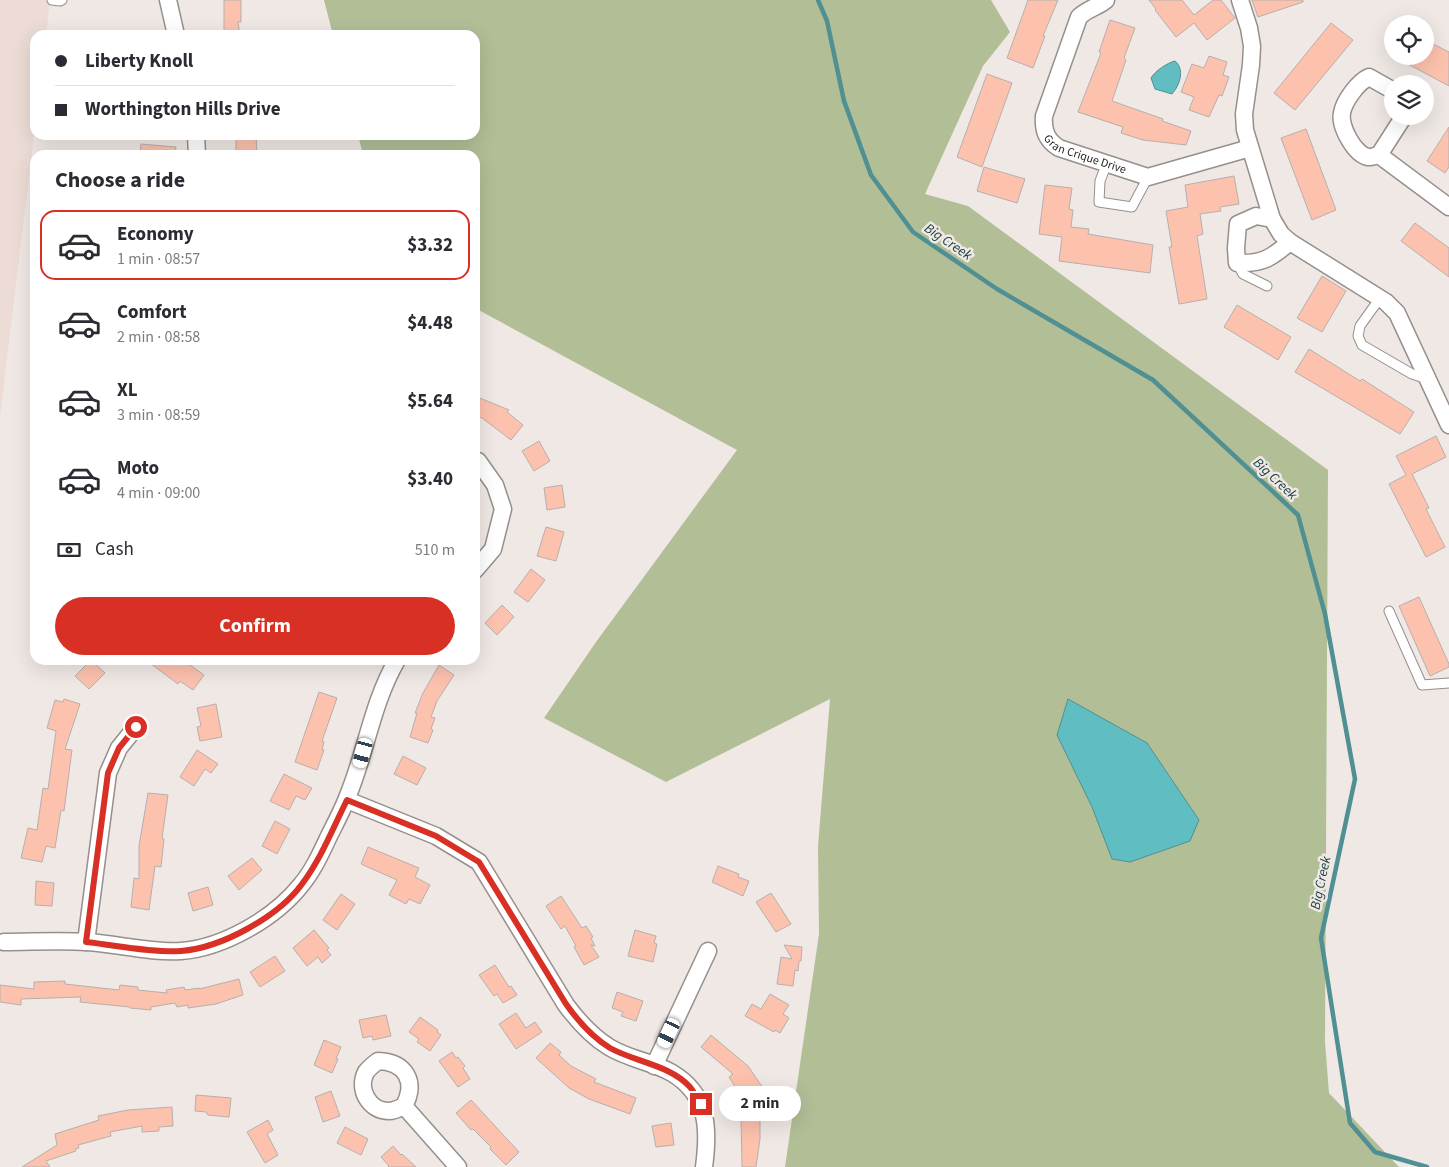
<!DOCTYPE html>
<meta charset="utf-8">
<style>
:root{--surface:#fff;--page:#f2f2f3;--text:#2b2b33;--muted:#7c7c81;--line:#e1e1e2;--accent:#d93025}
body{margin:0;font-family:"Source Sans 3",sans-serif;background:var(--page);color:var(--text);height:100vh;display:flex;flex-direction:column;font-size:19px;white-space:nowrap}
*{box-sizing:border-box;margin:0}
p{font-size:16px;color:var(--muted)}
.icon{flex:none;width:28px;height:28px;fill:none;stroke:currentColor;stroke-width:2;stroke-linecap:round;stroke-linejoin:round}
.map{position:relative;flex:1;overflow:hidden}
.drawer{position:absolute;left:30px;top:150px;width:450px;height:515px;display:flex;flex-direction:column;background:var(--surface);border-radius:15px;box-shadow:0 5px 20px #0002}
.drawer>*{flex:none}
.hud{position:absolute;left:30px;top:30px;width:450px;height:110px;border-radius:15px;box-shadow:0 5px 20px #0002;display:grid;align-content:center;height:110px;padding:0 25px;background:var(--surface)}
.buttons{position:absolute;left:1384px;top:15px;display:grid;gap:10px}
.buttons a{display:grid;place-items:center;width:50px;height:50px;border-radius:50%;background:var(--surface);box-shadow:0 5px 20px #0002;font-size:25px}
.end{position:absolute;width:22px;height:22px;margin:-11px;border:6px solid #d93025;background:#fff;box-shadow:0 0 0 2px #fff}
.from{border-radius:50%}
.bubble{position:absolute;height:35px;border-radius:18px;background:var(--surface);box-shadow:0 5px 20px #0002;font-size:16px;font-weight:700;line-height:35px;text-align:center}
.car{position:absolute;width:15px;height:30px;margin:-15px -8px;border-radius:6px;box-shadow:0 0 4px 1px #0007;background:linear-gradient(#fff 24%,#345 0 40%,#fff 0 76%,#345 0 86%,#fff 0)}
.hud b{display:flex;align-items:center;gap:18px;height:48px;font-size:19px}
.hud b+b{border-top:1px solid var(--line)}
.hud i{width:12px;height:12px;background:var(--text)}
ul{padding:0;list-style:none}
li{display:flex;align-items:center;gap:15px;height:70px;margin:0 10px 8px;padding:0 15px;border:2px solid transparent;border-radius:15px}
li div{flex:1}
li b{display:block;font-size:19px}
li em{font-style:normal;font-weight:700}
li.current{border-color:var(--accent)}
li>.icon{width:45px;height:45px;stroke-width:1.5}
h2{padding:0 25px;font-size:22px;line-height:60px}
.pay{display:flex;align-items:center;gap:12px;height:55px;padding:0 25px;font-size:19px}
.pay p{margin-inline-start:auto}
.button{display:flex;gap:10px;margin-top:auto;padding:10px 25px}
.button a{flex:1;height:58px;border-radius:30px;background:var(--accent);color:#fff;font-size:20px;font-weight:700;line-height:58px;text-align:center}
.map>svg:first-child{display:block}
</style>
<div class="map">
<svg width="1449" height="1167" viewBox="0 0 1449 1167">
<rect width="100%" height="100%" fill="#f0e8e4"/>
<path fill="#ecdcd5" d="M0 0H50L46 35H35V127L0 416Z"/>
<path fill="#b1be96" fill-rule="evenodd" d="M324 0H991L1010 32 983 66 925 194 968 206 1328 470 1325 1042 1329 1093 1399 1167H785L819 934 818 846 830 699 666 782 544 718 596 642 737 450 475 308V155H363L358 135H475V35H333ZM1092 807 1130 862 1113 858Z"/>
<g fill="#60bec2" stroke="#509093">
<path d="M1175 61C1185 69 1180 85 1172 94L1155 89 1151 78C1155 71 1167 63 1175 61Z"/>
<path d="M1068 699 1147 743 1199 820 1190 841 1130 862 1112 859 1092 807 1057 735Z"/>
</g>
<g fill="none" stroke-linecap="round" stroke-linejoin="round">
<path stroke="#509093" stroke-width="4.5" d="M818 0 827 21 844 101 871 175 913 232 997 289 1153 380 1298 515 1325 614 1355 779 1321 938 1350 1123 1375 1152 1427 1167"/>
</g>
<g fill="#fcc2ae" stroke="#b7afac">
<path d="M224 0H241V22H238L240 35H224Z"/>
<path d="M1028 0H1058L1043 36H1045L1033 68 1007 58Z"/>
<path d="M1149 0H1182L1194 15 1213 0H1221L1235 18 1207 40 1194 23 1176 37 1155 10 1156 9Z"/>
<path d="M1252 0H1303V2L1258 17Z"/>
<path d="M1110 20 1135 28 1124 58 1126 60 1112 101 1163 119 1162 121 1191 131 1186 145 1143 140 1121 133 1123 127 1078 112 1101 53 1099 52Z"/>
<path d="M1331 23 1353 40 1295 110 1274 93Z"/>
<path d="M1425 40 1449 52V86L1393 56H1425Z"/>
<path d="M1209 56 1227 62 1223 75 1229 77 1222 96 1219 95 1209 117 1189 110 1194 97 1181 92 1192 64 1204 68Z"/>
<path d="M987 74 1012 83 982 167 957 157Z"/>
<path d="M1449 127V167L1445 173 1427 161Z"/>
<path d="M1306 129 1336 210 1312 220 1281 138Z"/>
<path d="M240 135H256L257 155H236V139H240Z"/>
<path d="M141 144 176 147 175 155H140Z"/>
<path d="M984 167 1025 179 1017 203 977 191Z"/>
<path d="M1234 176 1239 204 1220 207 1221 211 1200 214 1203 234 1197 236 1207 299 1179 304 1169 247H1172L1166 211 1188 207 1185 185Z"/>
<path d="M1045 185 1072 188 1069 209 1073 210 1071 227 1089 229 1088 234 1153 245 1150 273 1059 261 1062 237 1039 234Z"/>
<path d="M1415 223 1449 248V277L1401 241Z"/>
<path d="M1322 276 1346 291 1322 332 1297 318Z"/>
<path d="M1237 305 1291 337 1278 360 1224 327Z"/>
<path d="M1309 349 1360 381 1362 379 1414 412 1400 434 1295 372Z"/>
<path d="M475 396 509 410 507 412 523 425 511 440 482 418 475 415Z"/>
<path d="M1436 436 1446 457 1412 474 1429 508 1426 509 1445 547 1426 557 1389 484 1406 475 1396 456Z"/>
<path d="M539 441 550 461 534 471 522 451Z"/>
<path d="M562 485 565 507 547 510 544 488Z"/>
<path d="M546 527 564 532 556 561 537 556Z"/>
<path d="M531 569 545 580 528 602 514 592Z"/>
<path d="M1419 597 1449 664V667L1430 676 1399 606Z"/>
<path d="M502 605 514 617 497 635 485 623Z"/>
<path d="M91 660 105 673 89 689 75 676Z"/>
<path d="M146 660H183L204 675 193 690 180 681 178 684Z"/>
<path d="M439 665 454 675 437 701 431 717 435 718 431 729 433 730 428 743 410 737 417 713H415L423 693Z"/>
<path d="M319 692 337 698 322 741 324 742 322 750H324L317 770 295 762Z"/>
<path d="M64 699 80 704 65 749 72 750 64 811 61 810 55 848 46 846 42 862 21 858 28 828 37 830 43 788 48 789 56 731 47 728 55 700 63 702Z"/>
<path d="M216 704 222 737 200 741 197 727 201 726 197 708Z"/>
<path d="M197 750 218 764 211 773 205 769 194 786 180 777Z"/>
<path d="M403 756 426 768 417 785 394 774Z"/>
<path d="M284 774 312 788 305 800 296 796 289 810 270 801Z"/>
<path d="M148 793 168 795 162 838 164 839 161 867 155 866 149 910 131 907 134 878 139 879V846Z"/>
<path d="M275 821 290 829 277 854 262 846Z"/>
<path d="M368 847 419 868 415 877 430 885 420 904 409 899 406 904 389 895 397 880 361 864Z"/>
<path d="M252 858 262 870 239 890 228 876Z"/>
<path d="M718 866 739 874 738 877 749 881 743 896 712 882Z"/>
<path d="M36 881 54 883 52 906 35 905Z"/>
<path d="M208 887 213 905 193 911 188 893Z"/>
<path d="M771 893 791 924 776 932 756 902Z"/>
<path d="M341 894 355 904 337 930 323 920Z"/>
<path d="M561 896 582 928 586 926 593 937 591 938 595 946 591 945 599 957 584 965 574 947 576 946 565 926 561 929 546 906Z"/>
<path d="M314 930 329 948 327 950 331 955 322 963 318 957 307 966 293 948Z"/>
<path d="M635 930 656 936 654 943 657 944 653 962 628 956Z"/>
<path d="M784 945 802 947 801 961H799L798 971 795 970 793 986 777 984 781 957 792 959Z"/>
<path d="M275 956 285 971 260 987 250 972Z"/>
<path d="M495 965 509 987 511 986 517 995 503 1003 497 994 494 996 479 975Z"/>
<path d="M239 979 243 995 216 1004 188 1008V1005L177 1007 175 1003 151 1007V1010L130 1008V1007L80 1002 81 997 21 999V1005L0 1002V985L34 989V982L65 981V984L119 990 120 985 138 987V990L167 993 166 990 184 987 185 990 199 988V989Z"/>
<path d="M617 992 643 1001 636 1021 621 1016 623 1012 612 1008Z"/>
<path d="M770 994 789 1005 783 1014 789 1018 780 1033 775 1030 774 1032 745 1016 752 1004 761 1009Z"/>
<path d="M516 1013 526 1028 535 1022 542 1032 516 1049 499 1024Z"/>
<path d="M386 1015 391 1036 373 1040 372 1036 363 1038 359 1020Z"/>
<path d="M420 1017 438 1030 437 1032 441 1035 430 1051 417 1042 419 1039 409 1032Z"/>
<path d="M711 1035 748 1066 763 1088 748 1097 742 1087 737 1090 729 1077 733 1074 701 1047Z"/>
<path d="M324 1040 341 1047 336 1059H338L332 1073 314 1065Z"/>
<path d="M550 1043 561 1052 559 1055 571 1066 596 1079 594 1082 636 1098 630 1114 589 1099 569 1088 536 1058Z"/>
<path d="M452 1052 456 1058 458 1057 465 1066 463 1068 470 1079 458 1087 439 1061Z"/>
<path d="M331 1091 340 1116 323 1122 315 1097Z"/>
<path d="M196 1095 231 1098 229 1117 208 1115 206 1112 195 1111Z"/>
<path d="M471 1100 519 1152 506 1165 490 1149 491 1147 473 1129 471 1130 456 1113Z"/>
<path d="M172 1107 173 1126 159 1127V1131L142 1132V1126L110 1132 111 1136 78 1145 79 1148 75 1149 76 1151 46 1161 50 1167H22L57 1145 55 1134 99 1120 98 1116 128 1110Z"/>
<path d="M760 1115V1139L756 1167H742L741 1116Z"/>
<path d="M268 1120 273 1130 267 1134 278 1155 265 1163 247 1132Z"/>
<path d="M671 1123 674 1145 656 1147 652 1126Z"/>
<path d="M345 1127 368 1139 361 1155 337 1143Z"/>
<path d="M393 1146 401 1155 402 1154 416 1167H388L389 1166 381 1157Z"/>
</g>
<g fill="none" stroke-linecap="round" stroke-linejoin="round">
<g stroke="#968f8c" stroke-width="11">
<g id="lane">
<path d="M52 0 60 1 62 0"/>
<path d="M1107 163 1100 181 1099 202 1132 207 1148 177"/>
<path d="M1237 263 1243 274 1267 286"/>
<path d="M1380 298 1360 326 1358 336 1362 345 1412 374 1427 379"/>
<path d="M1389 611 1422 685 1449 683"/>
</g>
</g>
<g stroke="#968f8c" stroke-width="19">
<g id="street">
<path d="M168 0 176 35"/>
<path id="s1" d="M1106 0C1098 7 1087 9 1079 17L1044 116C1043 130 1046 140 1059 148L1148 177 1250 148"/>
<path d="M1240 0 1249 28 1252 46 1251 65 1244 114 1245 130 1272 219 1281 234 1290 242 1386 302 1397 313 1449 425"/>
<path d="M1392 90 1369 77C1358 82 1344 101 1342 113 1339 126 1355 155 1368 157 1371 158 1376 155 1379 155L1404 116"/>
<path d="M196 135 197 155"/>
<path d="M1379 155 1449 207"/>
<path d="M1272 219 1256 216 1238 224 1236 248 1237 263C1263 264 1271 258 1290 242"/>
<path d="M475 460 478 461 495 485 503 509 493 549 475 570"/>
<path d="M347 800 436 836 479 862 566 1005C578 1021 591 1036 609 1047 628 1059 653 1062 672 1073 709 1095 709 1130 704 1167"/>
<path d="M4 942C31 942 60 940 87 942 118 944 150 953 181 951 223 948 275 918 301 885 313 871 321 853 329 836 335 824 342 811 347 798 366 753 372 703 397 660"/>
<path d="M86 942 108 773 119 748 136 727"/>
<path d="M378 1061C406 1062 417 1082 404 1106 400 1108 394 1111 389 1111 369 1111 357 1089 366 1072 369 1068 374 1064 378 1061Z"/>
<path d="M654 1066 708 951"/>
<path d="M404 1106 458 1167"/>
</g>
</g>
<use href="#lane" stroke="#fff" stroke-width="9"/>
<use href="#street" stroke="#fff" stroke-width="16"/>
</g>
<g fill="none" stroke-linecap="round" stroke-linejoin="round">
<path stroke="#d93025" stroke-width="6" d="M136 727 119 748 108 773 86 942C115 945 152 953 181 951 221 948 278 917 302 884 321 859 333 828 347 800L436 836 479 862 566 1004C578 1021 592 1037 610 1048 635 1062 670 1065 690 1087 694 1092 697 1098 701 1104"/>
</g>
<g text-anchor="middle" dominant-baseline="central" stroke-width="5" stroke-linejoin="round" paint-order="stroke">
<g font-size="12" fill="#292625" stroke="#f0e8e4">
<text stroke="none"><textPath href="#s1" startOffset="201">Gran Crique Drive</textPath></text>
</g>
<g font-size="14" font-style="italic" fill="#174345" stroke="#f0e8e4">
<text transform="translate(948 242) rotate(34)">Big Creek</text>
<text transform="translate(1275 479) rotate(43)">Big Creek</text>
<text transform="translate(1321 883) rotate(-78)">Big Creek</text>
</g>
</g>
</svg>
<div class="buttons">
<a><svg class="icon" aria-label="locate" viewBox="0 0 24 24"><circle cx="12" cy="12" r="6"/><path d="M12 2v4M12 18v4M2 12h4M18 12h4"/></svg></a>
<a><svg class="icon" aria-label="layers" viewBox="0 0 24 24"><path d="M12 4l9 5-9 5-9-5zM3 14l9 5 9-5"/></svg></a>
</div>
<i class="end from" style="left:136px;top:727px"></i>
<i class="end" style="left:701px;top:1104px"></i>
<div class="bubble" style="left:719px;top:1086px;width:82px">2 min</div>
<i class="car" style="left:363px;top:753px;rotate:195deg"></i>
<i class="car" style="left:669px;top:1033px;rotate:205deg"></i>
<div class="hud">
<b><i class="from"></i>Liberty Knoll</b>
<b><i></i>Worthington Hills Drive</b>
</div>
<section class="drawer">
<h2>Choose a ride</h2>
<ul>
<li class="current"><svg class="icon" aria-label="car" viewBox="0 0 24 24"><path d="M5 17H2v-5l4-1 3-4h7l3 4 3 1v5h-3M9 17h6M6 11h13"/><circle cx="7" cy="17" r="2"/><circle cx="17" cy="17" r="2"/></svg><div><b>Economy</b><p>1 min · 08:57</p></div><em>$3.32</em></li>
<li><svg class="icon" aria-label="car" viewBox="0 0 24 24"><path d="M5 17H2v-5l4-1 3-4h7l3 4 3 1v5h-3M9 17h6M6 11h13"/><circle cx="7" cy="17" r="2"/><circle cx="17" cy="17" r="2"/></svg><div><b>Comfort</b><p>2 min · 08:58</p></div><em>$4.48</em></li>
<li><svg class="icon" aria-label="car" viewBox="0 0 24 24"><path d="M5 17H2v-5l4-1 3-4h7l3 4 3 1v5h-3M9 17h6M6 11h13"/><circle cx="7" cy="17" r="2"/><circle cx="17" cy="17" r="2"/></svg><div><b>XL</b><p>3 min · 08:59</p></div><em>$5.64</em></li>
<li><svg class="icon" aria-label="car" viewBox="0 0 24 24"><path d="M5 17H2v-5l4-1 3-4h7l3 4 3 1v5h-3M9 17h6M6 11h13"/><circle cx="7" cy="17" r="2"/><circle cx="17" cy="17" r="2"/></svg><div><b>Moto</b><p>4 min · 09:00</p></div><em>$3.40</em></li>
</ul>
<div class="pay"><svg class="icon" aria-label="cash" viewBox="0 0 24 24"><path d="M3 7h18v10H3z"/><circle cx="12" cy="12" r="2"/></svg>Cash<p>510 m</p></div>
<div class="button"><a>Confirm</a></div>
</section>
</div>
